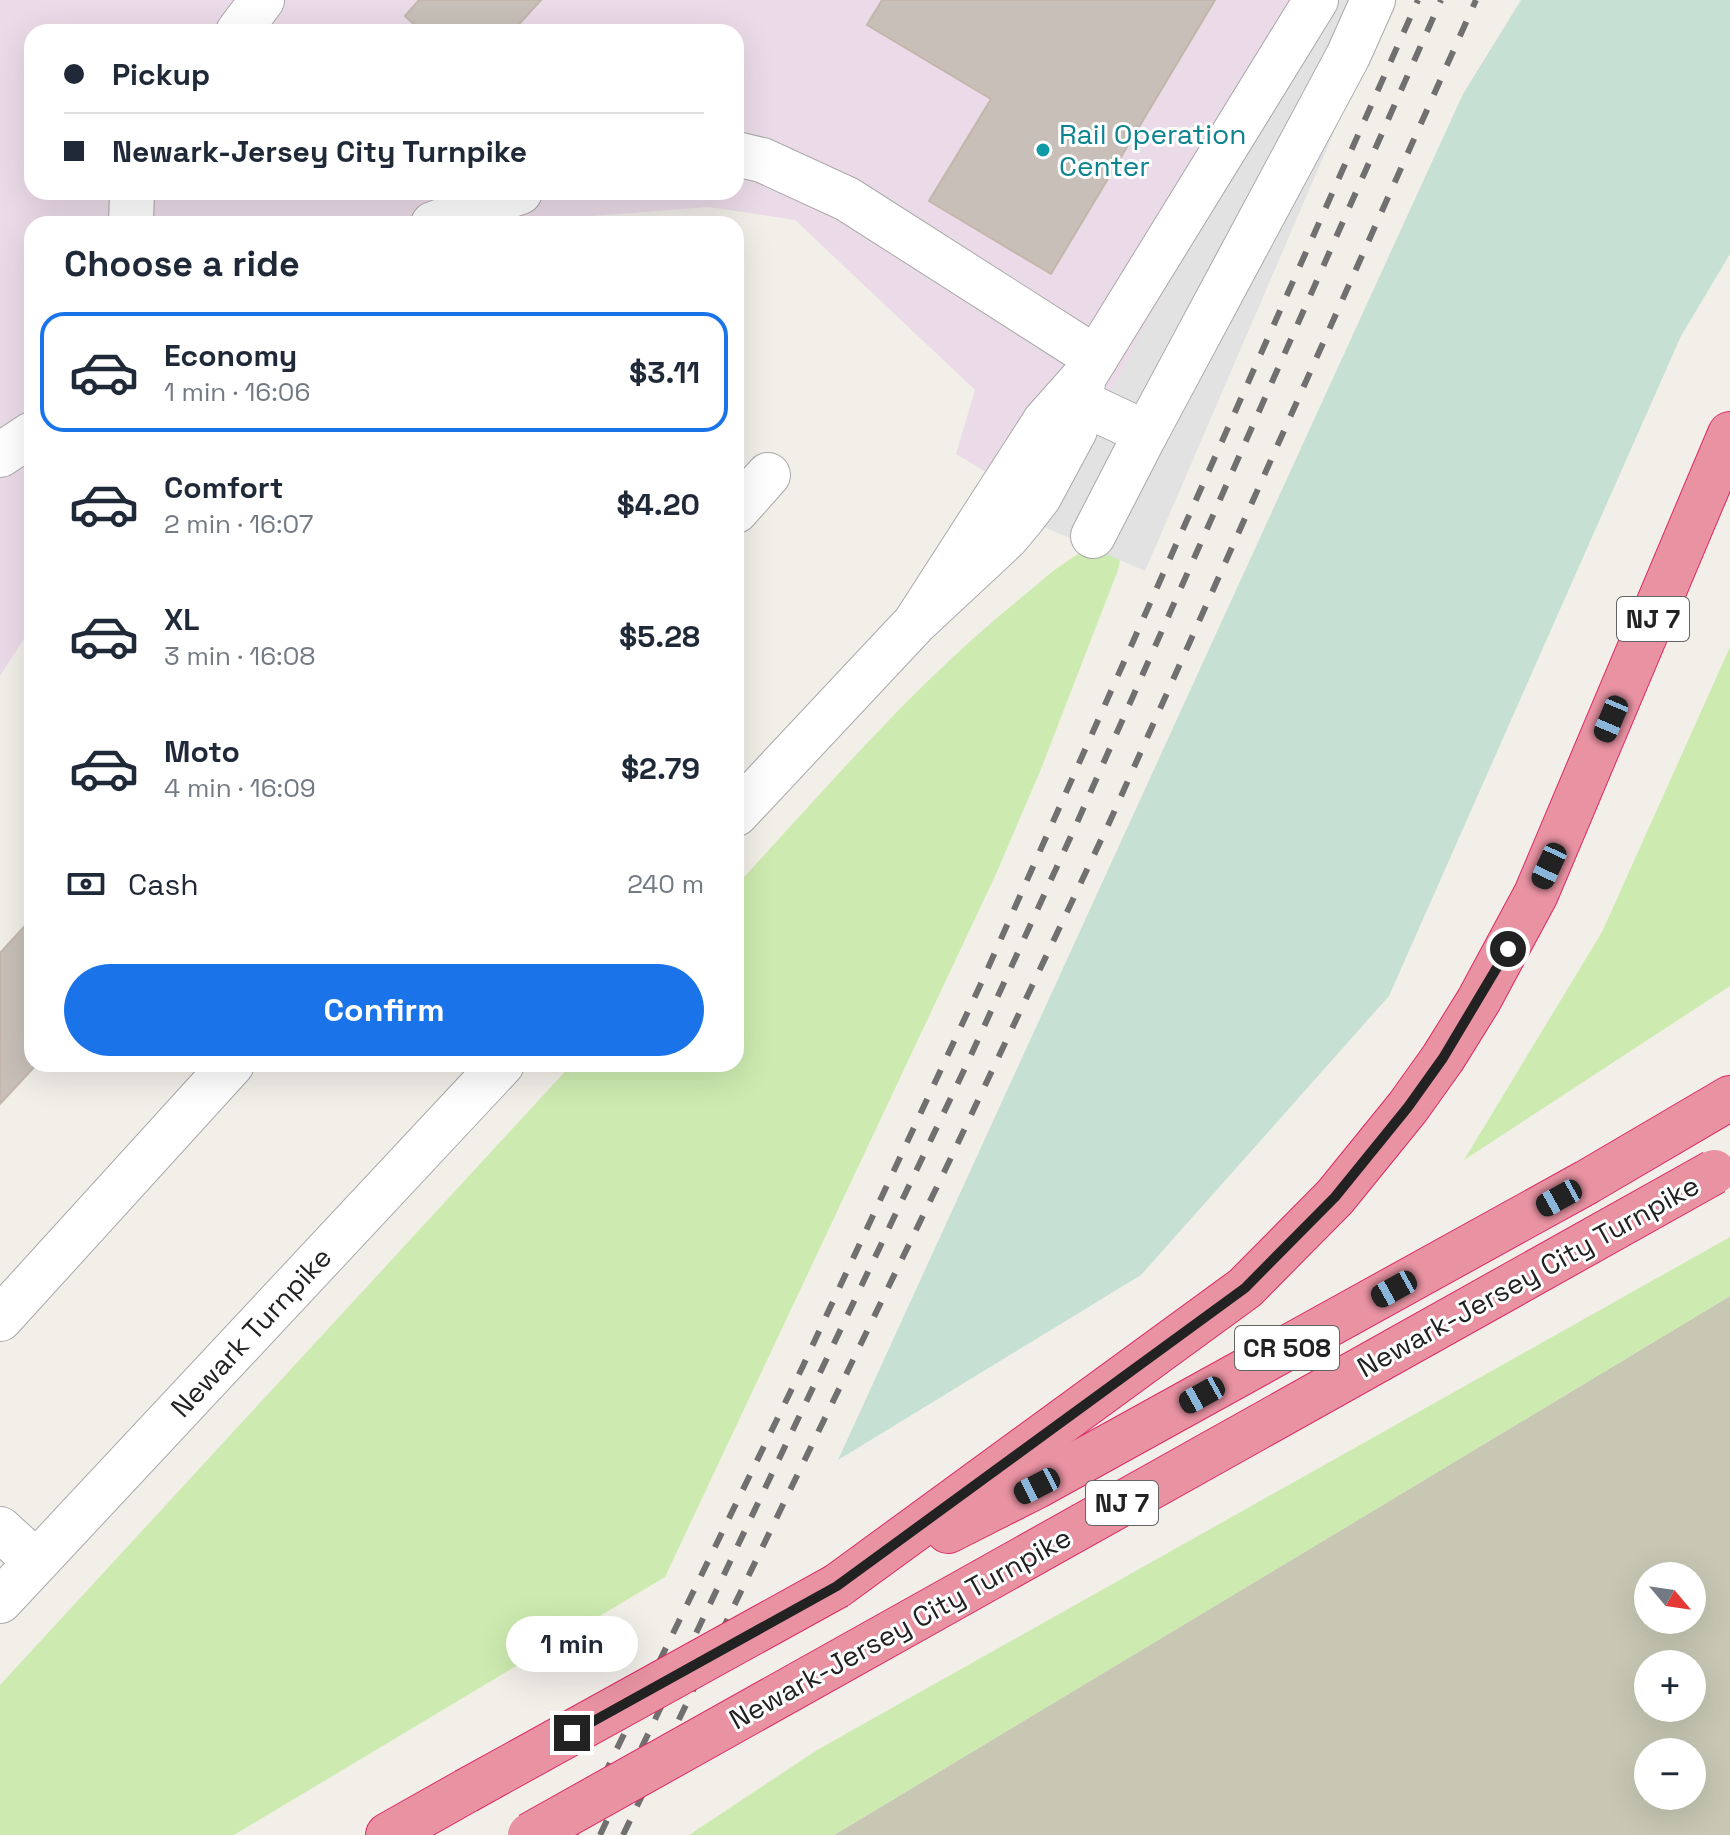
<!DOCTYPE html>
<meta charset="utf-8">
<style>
:root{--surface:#fff;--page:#f2f2f3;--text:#1f2937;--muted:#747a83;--line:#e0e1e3;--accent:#1a73e8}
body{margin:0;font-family:"Space Grotesk",sans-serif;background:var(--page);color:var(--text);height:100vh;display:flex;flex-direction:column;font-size:30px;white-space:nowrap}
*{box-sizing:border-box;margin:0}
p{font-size:26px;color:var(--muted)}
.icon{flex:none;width:44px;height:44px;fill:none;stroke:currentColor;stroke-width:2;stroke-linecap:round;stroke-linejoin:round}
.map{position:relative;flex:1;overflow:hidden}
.sheet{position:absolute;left:24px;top:216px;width:720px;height:856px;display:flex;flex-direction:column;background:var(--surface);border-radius:24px;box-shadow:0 8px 32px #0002}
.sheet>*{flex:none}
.banner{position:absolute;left:24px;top:24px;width:720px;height:176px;border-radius:24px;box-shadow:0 8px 32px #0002;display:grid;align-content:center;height:176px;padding:0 40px;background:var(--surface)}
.needle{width:52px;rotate:119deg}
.tools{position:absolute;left:1634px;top:1562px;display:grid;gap:16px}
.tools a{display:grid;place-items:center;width:72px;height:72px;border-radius:50%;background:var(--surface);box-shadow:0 8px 32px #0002;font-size:40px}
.end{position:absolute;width:36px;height:36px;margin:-18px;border:10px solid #222;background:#fff;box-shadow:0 0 0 4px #fff}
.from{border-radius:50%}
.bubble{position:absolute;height:56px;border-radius:28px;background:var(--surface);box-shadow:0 8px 32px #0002;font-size:26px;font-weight:700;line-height:56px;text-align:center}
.car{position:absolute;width:24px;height:48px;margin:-24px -12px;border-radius:10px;box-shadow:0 0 6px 2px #0007;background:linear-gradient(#222 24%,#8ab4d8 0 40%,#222 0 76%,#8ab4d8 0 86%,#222 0)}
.banner b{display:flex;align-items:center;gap:28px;height:76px;font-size:30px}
.banner b+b{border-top:2px solid var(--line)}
.banner i{width:20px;height:20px;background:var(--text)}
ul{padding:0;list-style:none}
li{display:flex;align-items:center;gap:24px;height:120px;margin:0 16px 12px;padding:0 24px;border:4px solid transparent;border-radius:24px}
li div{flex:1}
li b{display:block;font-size:30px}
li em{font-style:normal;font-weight:700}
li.active{border-color:var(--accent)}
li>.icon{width:72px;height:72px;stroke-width:1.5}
h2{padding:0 40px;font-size:36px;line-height:96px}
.pay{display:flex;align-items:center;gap:20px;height:88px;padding:0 40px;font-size:30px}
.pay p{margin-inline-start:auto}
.cta{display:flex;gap:16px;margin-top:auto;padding:16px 40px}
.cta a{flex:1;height:92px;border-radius:48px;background:var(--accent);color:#fff;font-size:32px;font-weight:700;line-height:92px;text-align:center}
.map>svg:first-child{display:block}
</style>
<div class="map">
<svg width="1730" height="1835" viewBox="0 0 1730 1835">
<rect width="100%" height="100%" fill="#f2efe9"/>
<path fill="#ebdbe8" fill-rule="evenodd" d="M0 0H1391L1050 510 956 454 975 390 795 220 709 207 578 217 554 224H32V626L0 676ZM32 32H736V192H32Z"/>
<path fill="#c7c7b4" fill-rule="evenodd" d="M1730 1296V1835H834ZM1648 1576H1692V1620H1648ZM1648 1664H1692V1708H1648ZM1648 1752H1692V1796H1648Z"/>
<g fill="#cdebb0">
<path d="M1102 543 1120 560 1118 570 1041 769 996 874 665 1577 234 1835H0V1685L572 1064H736V886C826 788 913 686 1016 602 1043 580 1068 555 1102 543Z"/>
<path d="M1730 647V986L1464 1160 1602 932Z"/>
<path d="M1730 1237V1296L834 1835H689L817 1750Z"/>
</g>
<path fill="#c6e0d4" d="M1521 0H1730V254L1681 336 1389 996 1141 1275 838 1460 1463 94Z"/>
<path fill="#e2e2e2" d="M1338 0H1391L1145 571 1042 526 1148 319Z"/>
<g fill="#c7bfb8" stroke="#c4b6ab" stroke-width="2">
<path d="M419 0H541L512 32H422L405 16Z"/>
<path d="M882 0H1215L1051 274 929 201 991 99 867 25Z"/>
<path d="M32 918V1064H37L0 1104V953Z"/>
</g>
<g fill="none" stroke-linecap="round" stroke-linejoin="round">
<g stroke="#a9a9a9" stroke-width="46">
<g id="minor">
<path d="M238 32 262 0"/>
<path d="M736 154 762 160 847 199 1096 358"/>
<path d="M131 224 132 192"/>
<path d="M433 224 520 192"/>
<path d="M1084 377 1316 0"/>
<path d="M1082 403 1146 433 1348 56 1373 0"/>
<path d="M0 455 32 434"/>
<path d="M736 511 768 475"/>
<path d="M1093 536 1146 433"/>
<path d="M736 814 915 623 1006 538 1022 519 1039 497 1075 430 1084 377 1045 421 915 623"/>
<path d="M0 1319 232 1064"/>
<path d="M0 1529 36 1562"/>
<path d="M0 1601 502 1064"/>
</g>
</g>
<g stroke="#dc2a67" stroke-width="46">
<g id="highway">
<path d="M948 1531 1037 1486 1587 1182 1730 1098"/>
<path d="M837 1586 1245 1288 1335 1197 1408 1107 1443 1058 1479 1000 1536 894 1730 434"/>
<path d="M388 1835 466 1791"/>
</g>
</g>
<use href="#minor" stroke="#fff" stroke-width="44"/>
<use href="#highway" stroke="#e892a2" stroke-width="44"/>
<g stroke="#707070" stroke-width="6" stroke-dasharray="16 16" stroke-linecap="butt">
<path d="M575 1835 802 1368 984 977 1418 0"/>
<path d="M600 1835 966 1066 1076 825 1441 0"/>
<path d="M623 1835 947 1166 1110 821 1476 0"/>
</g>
<g stroke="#dc2a67" stroke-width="46" stroke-linecap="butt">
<g id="highway-bridge">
<path d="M466 1791 837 1586"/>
<path d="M530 1835 1714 1172"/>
</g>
</g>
<use href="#highway-bridge" stroke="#e892a2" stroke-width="44"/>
</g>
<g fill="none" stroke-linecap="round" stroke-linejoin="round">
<path stroke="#222" stroke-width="10" d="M572 1733 837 1586 1245 1288 1335 1197 1408 1107 1443 1058 1508 949"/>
</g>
<circle fill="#0f9aa8" stroke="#fff" stroke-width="3" cx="1043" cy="150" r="8"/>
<g text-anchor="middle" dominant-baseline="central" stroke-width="6" stroke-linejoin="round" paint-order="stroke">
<g fill="#fff" stroke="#646464" stroke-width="2">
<rect x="1617" y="597" width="72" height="44" rx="6"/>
<rect x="1235" y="1326" width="104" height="44" rx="6"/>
<rect x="1086" y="1481" width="72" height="44" rx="6"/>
</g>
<g font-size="26" font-weight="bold" fill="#222">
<text x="1653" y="619">NJ 7</text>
<text x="1287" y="1348">CR 508</text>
<text x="1122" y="1503">NJ 7</text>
</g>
<g font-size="28" fill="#0d838f" stroke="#fff" text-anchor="start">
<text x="1059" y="134">Rail Operation<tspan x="1059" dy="32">Center</tspan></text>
</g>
<g font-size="28" fill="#222" stroke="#fff">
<text transform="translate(1528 1276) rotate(-29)">Newark-Jersey City Turnpike</text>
<text transform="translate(251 1332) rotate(-47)">Newark Turnpike</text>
<text transform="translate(900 1628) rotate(-29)">Newark-Jersey City Turnpike</text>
</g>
</g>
</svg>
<div class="tools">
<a><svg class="needle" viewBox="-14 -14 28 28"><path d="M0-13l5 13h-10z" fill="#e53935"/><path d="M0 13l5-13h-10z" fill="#747a83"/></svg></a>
<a>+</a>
<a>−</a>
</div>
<i class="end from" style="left:1508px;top:949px"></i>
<i class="end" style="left:572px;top:1733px"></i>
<div class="bubble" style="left:506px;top:1616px;width:132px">1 min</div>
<i class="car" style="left:1611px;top:719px;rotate:203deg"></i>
<i class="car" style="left:1549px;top:866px;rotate:205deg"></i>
<i class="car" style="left:1559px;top:1198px;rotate:241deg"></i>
<i class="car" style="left:1394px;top:1289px;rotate:241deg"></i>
<i class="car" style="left:1202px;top:1395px;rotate:241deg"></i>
<i class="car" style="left:1037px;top:1486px;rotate:243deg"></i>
<div class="banner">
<b><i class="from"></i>Pickup</b>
<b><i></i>Newark-Jersey City Turnpike</b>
</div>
<section class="sheet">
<h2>Choose a ride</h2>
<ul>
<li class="active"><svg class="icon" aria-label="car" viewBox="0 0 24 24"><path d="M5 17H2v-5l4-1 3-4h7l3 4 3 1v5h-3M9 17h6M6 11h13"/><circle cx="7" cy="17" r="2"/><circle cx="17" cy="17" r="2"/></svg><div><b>Economy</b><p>1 min · 16:06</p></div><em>$3.11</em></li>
<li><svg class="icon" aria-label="car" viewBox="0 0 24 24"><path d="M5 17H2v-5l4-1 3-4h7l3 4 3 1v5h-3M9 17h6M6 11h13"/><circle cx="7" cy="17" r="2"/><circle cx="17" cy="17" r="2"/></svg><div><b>Comfort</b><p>2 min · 16:07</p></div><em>$4.20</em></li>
<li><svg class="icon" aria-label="car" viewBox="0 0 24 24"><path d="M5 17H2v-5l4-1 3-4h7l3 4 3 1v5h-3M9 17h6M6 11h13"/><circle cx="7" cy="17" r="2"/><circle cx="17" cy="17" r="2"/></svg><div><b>XL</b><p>3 min · 16:08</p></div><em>$5.28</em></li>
<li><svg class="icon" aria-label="car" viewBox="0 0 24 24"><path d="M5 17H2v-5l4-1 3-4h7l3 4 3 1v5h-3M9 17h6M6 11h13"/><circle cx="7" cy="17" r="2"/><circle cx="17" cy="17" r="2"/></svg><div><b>Moto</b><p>4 min · 16:09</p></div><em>$2.79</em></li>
</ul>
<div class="pay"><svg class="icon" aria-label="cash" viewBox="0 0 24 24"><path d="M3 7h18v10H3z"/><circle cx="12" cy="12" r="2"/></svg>Cash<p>240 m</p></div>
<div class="cta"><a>Confirm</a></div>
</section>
</div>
